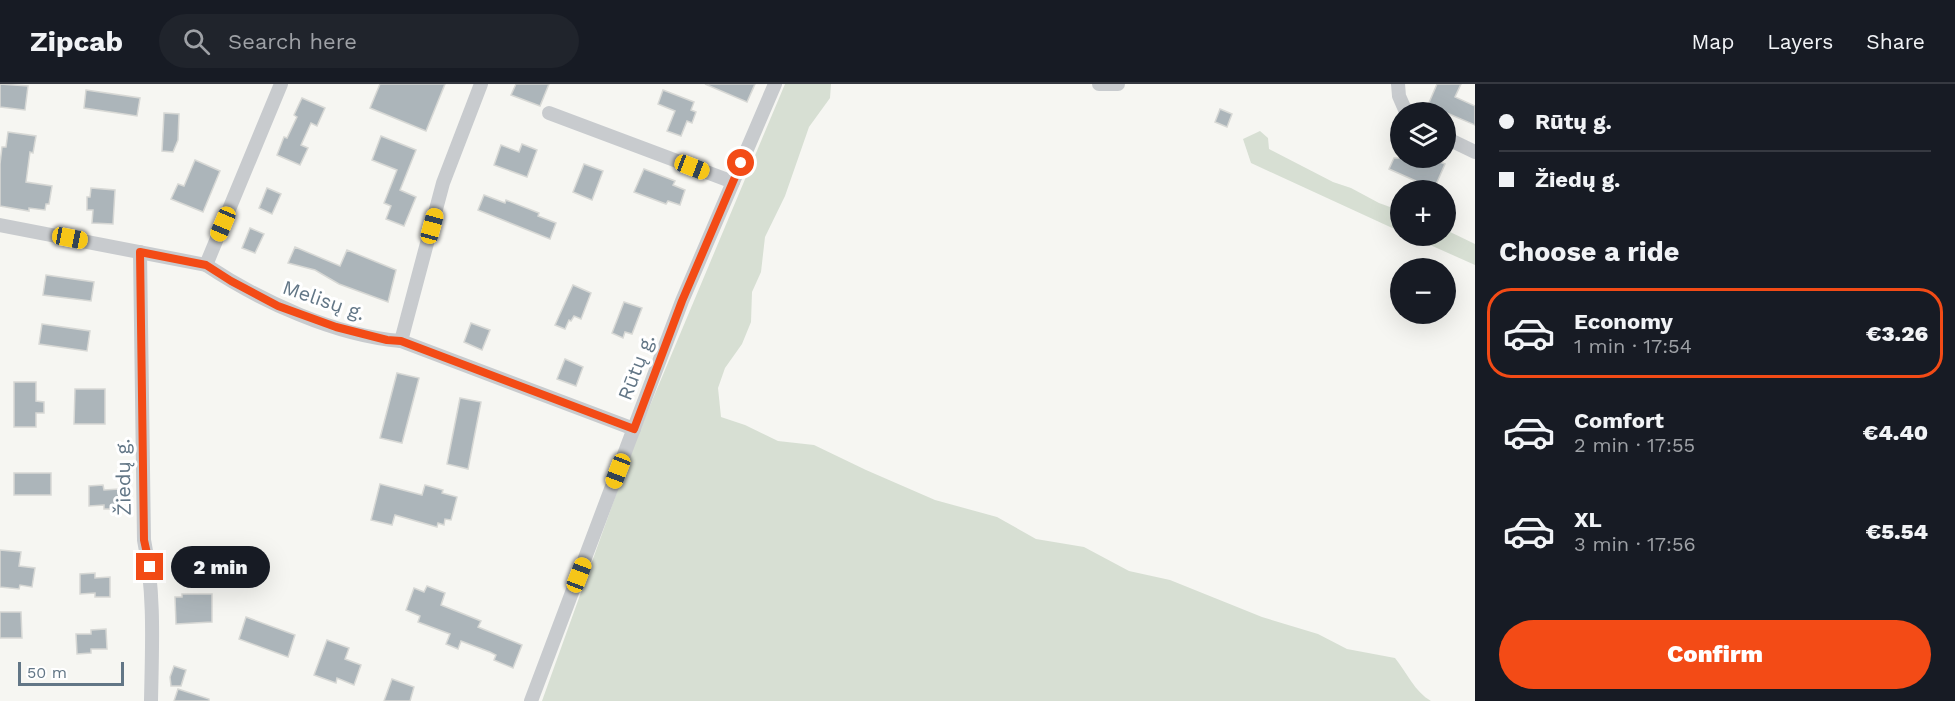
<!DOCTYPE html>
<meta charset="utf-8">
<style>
:root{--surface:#171b24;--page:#20242c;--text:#f1f3f6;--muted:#9ea1a6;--line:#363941;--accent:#f34b16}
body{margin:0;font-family:"Work Sans",sans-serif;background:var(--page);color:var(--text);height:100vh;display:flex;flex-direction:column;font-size:22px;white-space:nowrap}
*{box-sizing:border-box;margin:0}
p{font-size:20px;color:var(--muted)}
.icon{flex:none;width:33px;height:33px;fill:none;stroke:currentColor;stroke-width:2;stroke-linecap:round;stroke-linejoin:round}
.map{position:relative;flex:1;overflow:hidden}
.drawer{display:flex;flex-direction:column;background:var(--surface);width:480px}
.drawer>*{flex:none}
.top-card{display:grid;align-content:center;height:132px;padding:0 24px;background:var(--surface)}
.controls{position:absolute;left:1390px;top:18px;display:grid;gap:12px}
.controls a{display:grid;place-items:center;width:66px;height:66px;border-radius:50%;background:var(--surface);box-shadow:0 6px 24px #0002;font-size:30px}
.scale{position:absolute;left:18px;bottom:15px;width:106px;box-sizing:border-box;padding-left:6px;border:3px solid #627686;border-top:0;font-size:16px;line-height:21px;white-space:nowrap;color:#627686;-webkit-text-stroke:4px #fff;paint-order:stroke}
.end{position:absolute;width:27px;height:27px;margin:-14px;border:8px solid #f34b16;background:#fff;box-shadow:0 0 0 3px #fff}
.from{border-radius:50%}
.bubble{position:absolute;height:42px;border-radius:21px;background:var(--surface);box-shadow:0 6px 24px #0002;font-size:20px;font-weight:800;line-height:42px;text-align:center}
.car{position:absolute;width:18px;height:36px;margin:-18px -9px;border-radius:8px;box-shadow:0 0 4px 2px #0007;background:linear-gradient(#f5c518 24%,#345 0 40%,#f5c518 0 76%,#345 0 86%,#f5c518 0)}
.top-card b{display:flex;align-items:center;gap:21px;height:57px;font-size:22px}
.top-card b+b{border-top:2px solid var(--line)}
.top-card i{width:15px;height:15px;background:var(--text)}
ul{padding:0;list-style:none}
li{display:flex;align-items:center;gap:18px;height:90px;margin:0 12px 9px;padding:0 12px;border:3px solid transparent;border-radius:24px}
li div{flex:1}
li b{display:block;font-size:22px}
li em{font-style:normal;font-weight:800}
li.current{border-color:var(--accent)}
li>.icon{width:54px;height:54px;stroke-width:1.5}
h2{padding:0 24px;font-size:27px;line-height:72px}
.action{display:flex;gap:12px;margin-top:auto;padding:12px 24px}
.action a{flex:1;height:69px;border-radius:36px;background:var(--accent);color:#fff;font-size:24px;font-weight:800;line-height:69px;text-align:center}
header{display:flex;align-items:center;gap:36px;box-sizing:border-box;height:84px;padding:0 30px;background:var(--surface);border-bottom:2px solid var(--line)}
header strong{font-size:28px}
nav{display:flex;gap:33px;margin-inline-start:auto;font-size:21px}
.search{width:420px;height:54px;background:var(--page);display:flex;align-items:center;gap:15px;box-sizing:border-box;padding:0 21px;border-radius:33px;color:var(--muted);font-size:22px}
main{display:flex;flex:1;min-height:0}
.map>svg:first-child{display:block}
</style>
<header>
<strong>Zipcab</strong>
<div class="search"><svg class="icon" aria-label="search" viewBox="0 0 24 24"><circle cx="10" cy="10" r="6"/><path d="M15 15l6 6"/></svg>Search here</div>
<nav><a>Map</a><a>Layers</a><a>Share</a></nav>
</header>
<main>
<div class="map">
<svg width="1475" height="617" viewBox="0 0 1475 617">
<rect width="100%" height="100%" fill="#f6f6f2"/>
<g fill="#d7dfd3">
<path d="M785 0H831L830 14 809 43 785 112 765 153 761 188 752 208 751 238 742 260 725 284 718 304 721 333 745 341 778 357 814 361 866 386 935 416 997 433 1036 455 1084 463 1129 487 1170 496 1262 533 1318 550 1347 565 1395 574C1407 589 1415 608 1431 617H542L636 355Z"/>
<path d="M1260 47 1268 54 1269 65 1333 98 1351 104 1379 119 1401 127V148L1251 79 1243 55Z"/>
<path d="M1446 146 1475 160V181L1410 152H1446Z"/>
</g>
<g fill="#acb5ba" stroke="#d7d8d5" stroke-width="1.5">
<path d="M0 0 28 2 25 26 0 23Z"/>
<path d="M380 0H445L426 47 370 24Z"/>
<path d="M516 0H549L540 22 511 11Z"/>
<path d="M705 0H755L747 18Z"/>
<path d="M1437 0H1461L1455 13 1475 22V41L1428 21Z"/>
<path d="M86 6 140 14 137 32 84 24Z"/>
<path d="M663 6 694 18 691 26 696 28 692 39 687 37 681 52 667 47 675 27 658 20Z"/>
<path d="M302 14 325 24 317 42 311 39 301 61 308 64 300 81 277 71 284 53 287 54 297 33 294 31Z"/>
<path d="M1220 25 1232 30 1227 43 1215 38Z"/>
<path d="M164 29 179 30 178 56 173 68 162 67Z"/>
<path d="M8 48 36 52 33 69 30 68 26 98 52 102 49 120H46L45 126 29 124V127L0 122V80L2 63H6Z"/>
<path d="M381 52 416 66 400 106 416 113 404 142 386 135 391 122 384 119 397 86 372 76Z"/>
<path d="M522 60 537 66 527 93 494 81 501 61 519 68Z"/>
<path d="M1394 74H1430L1445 80 1434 105 1389 85Z"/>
<path d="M195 76 220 87 203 128 171 115 178 100 184 102Z"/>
<path d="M584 80 603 87 592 116 573 108Z"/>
<path d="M644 85 675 97 673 101 685 106 680 121 668 117 666 120 634 108Z"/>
<path d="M91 104 115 106 113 140 92 139 93 126H87V113H90Z"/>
<path d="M267 104 281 110 272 130 259 124Z"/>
<path d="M484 111 505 119 506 116 539 129 538 132 556 139 550 155 478 126Z"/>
<path d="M250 144 264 150 255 169 242 164Z"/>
<path d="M295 163 340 182 347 166 396 186 388 218 339 200 315 186 288 179Z"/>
<path d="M46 191 94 198 91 217 43 211Z"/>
<path d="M573 201 591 209 581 235 574 232 571 237 569 236 565 245 555 241Z"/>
<path d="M624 218 642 224 632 250 625 248 623 254 612 249Z"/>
<path d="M471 239 490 246 482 266 464 258Z"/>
<path d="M42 240 90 247 87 267 39 260Z"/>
<path d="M565 275 583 283 576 302 557 295Z"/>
<path d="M397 289 419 294 402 359 380 354Z"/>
<path d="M14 298H36V317L44 318V329H36V343H14Z"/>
<path d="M75 305H105V340H74Z"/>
<path d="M460 314 481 318 468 385 447 380Z"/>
<rect x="14" y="389" width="37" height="22"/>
<path d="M380 400 422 411 425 401 443 406 442 409 457 413 451 436 445 435 444 441 438 439 437 443 395 431 392 441 371 436Z"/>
<path d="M103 401 104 406 119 405V425H104V421L89 422V402Z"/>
<path d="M0 466 21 468 19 482 35 484 32 503 20 501 19 505 0 503Z"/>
<path d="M95 489V494L110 493V513H95V509L80 510V490Z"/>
<path d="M427 502 445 509 441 521 481 537 478 543 522 561 513 584 494 576 496 571 490 568 461 557 458 565 446 560 450 550 418 538 420 532 406 526 414 504 424 508Z"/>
<path d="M182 510H212V538L176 540 175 513H182Z"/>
<path d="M0 528H21L22 554H0Z"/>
<path d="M246 533 295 551 288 573 239 555Z"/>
<path d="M106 545 107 565H91V569L77 570 76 550H91V546Z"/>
<path d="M327 556 349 564 345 575 361 581 354 601 337 594 336 599 314 591Z"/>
<path d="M174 582 186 586 181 602H171L170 593Z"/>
<path d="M392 595 414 603 410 617H384Z"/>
<path d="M178 605 209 615V617H174Z"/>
</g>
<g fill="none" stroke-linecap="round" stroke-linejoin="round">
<g stroke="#c8cbce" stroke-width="14">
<path d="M1099 0H1118"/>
<path d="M1398 0 1399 12 1406 28"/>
<path d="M549 29 733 98"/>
<path d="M1446 54 1475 68"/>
<path d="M0 141 206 181C260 217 336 252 401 257L634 345"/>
<path d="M140 168 144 456C155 509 152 563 151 617"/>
<path d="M206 181 281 0"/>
<path d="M401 257 443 99 481 0"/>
<path d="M531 617 682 217 775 0"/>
</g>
</g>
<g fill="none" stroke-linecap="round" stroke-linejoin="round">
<path stroke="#f34b16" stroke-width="8" d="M150 483 144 456 140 168 206 181 231 197 278 222 336 243 387 256 401 257 634 345 682 217 741 79"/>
</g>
<g text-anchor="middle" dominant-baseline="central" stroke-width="6" stroke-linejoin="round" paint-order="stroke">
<g font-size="20" fill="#627686" stroke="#fff">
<text transform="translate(324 216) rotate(19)">Melisų g.</text>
<text transform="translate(636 283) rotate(-69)">Rūtų g.</text>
<text transform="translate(123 393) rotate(-91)">Žiedų g.</text>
</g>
</g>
</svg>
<div class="controls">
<a><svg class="icon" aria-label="layers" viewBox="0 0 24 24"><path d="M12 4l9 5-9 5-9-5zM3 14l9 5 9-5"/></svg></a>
<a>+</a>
<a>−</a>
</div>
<div class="scale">50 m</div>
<i class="end from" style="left:741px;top:79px"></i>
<i class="end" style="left:150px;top:483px"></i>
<div class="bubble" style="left:171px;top:462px;width:99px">2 min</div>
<i class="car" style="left:692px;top:83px;rotate:111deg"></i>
<i class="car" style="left:223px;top:140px;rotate:203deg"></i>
<i class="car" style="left:432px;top:142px;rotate:15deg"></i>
<i class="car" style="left:70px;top:154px;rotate:101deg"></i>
<i class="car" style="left:618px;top:387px;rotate:201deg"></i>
<i class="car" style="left:579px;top:491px;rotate:21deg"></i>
</div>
<section class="drawer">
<div class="top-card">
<b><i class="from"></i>Rūtų g.</b>
<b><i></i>Žiedų g.</b>
</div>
<h2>Choose a ride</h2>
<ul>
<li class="current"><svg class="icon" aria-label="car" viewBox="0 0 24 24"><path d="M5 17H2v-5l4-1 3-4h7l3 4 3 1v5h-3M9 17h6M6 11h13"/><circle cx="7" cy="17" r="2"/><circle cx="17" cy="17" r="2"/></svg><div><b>Economy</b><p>1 min · 17:54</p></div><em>€3.26</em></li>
<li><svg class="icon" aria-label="car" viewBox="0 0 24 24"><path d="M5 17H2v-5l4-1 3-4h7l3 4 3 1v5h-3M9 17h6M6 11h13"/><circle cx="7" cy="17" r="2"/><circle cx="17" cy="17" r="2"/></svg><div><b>Comfort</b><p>2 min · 17:55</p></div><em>€4.40</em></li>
<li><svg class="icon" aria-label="car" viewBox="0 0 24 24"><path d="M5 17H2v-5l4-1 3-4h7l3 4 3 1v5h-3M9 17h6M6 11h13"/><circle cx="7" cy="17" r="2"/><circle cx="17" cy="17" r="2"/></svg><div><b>XL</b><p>3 min · 17:56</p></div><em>€5.54</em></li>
</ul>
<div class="action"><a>Confirm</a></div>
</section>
</main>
